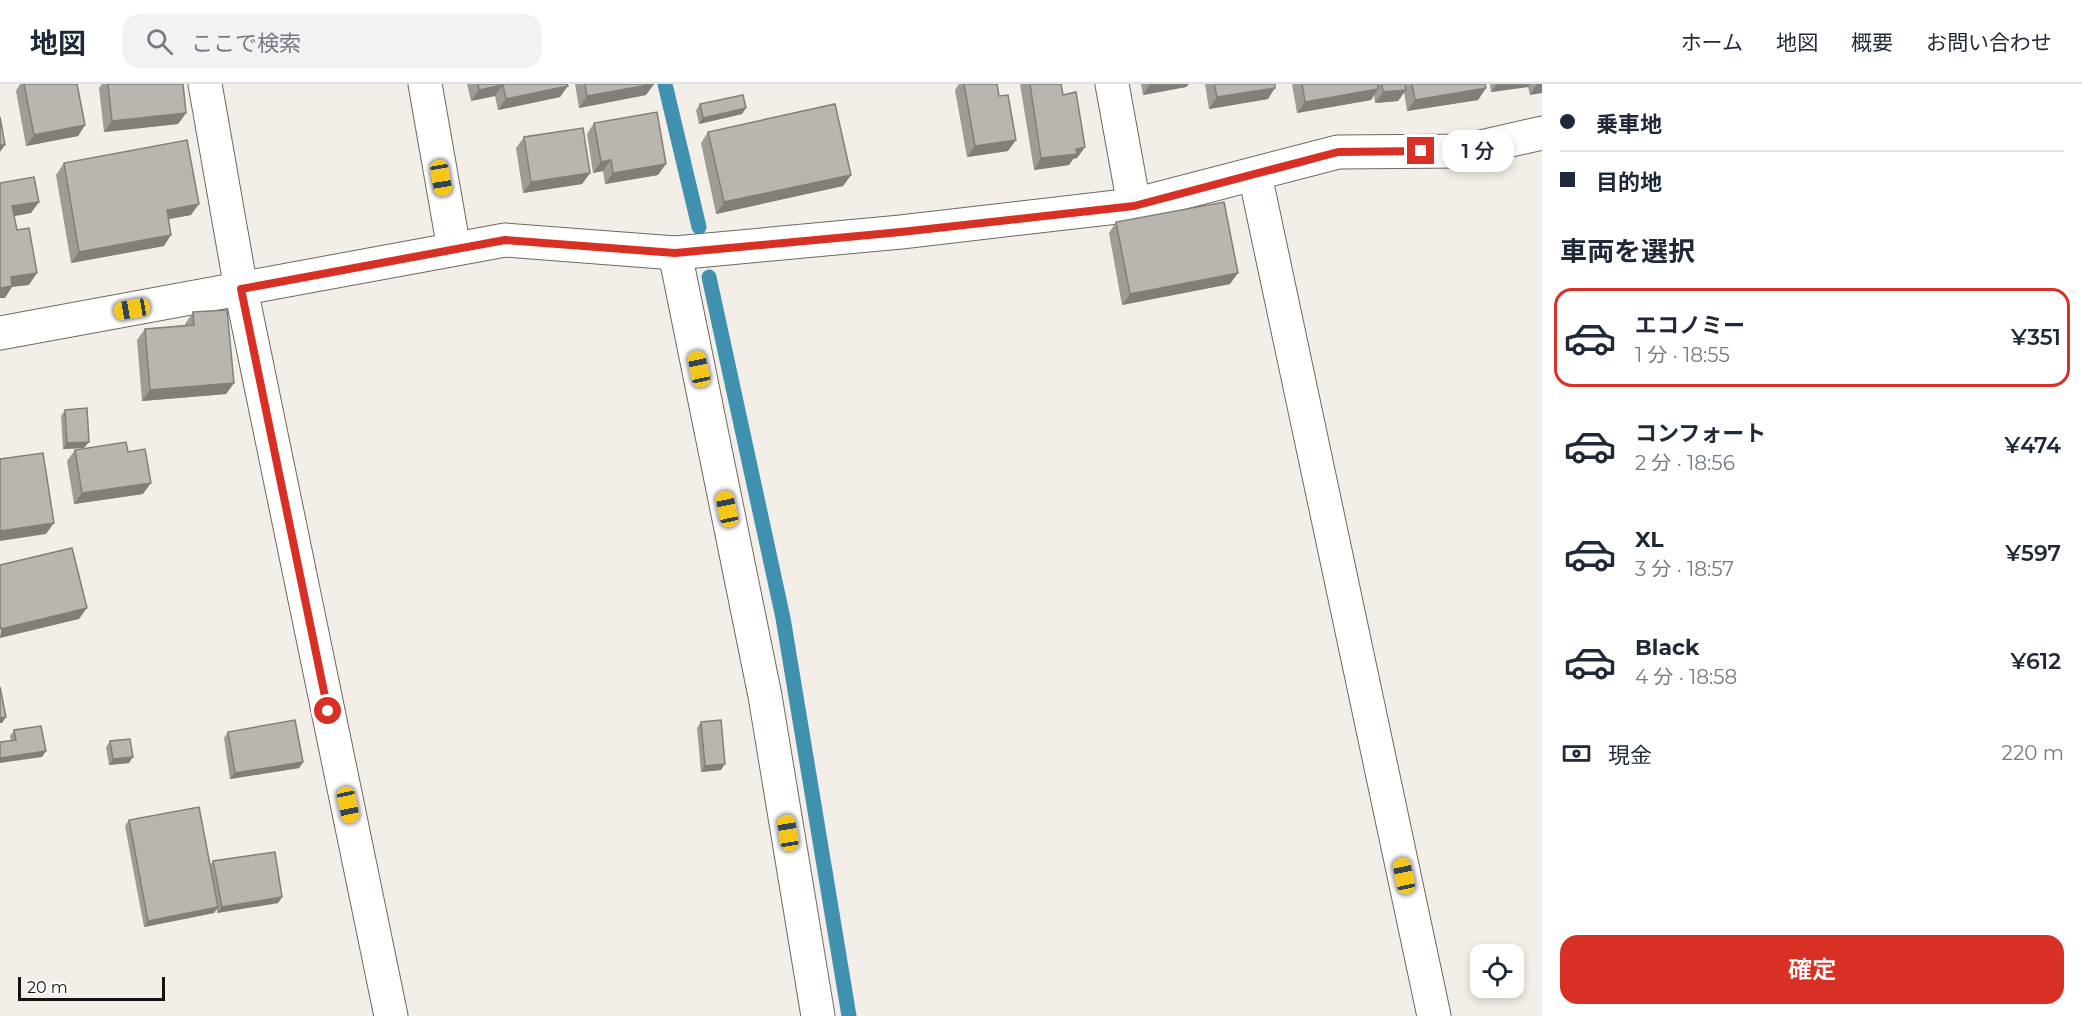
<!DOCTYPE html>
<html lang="ja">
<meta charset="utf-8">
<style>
:root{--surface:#fff;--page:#f2f2f3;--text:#1f2937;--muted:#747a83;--line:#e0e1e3;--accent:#d93025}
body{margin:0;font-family:Montserrat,"Noto Sans JP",sans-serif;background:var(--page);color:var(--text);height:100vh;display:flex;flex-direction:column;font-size:22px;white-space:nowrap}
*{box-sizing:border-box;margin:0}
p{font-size:20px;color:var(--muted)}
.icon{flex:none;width:33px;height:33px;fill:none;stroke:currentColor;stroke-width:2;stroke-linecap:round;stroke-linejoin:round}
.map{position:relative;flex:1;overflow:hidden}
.panel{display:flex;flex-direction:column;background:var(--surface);width:540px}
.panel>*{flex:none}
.top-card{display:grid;align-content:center;height:132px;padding:0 18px;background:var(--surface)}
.tools{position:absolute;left:1470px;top:860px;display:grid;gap:12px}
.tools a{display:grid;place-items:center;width:54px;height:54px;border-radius:12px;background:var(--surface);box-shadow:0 3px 9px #0003;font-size:30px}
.scale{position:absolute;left:18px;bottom:15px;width:147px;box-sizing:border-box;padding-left:6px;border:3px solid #151412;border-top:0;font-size:16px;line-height:21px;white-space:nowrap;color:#151412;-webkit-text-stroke:4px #fff;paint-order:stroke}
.end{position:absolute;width:27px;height:27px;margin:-14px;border:8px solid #d93025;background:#fff;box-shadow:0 0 0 3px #fff}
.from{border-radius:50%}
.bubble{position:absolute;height:42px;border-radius:18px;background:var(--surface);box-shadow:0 3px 9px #0003;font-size:20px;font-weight:600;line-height:42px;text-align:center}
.car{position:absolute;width:18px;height:36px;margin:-18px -9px;border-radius:8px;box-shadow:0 0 4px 2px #0007;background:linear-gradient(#f5c518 24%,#345 0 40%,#f5c518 0 76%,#345 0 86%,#f5c518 0)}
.top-card b{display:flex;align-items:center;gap:21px;height:57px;font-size:22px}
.top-card b+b{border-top:2px solid var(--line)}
.top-card i{width:15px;height:15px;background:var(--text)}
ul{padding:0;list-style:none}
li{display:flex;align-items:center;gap:18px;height:99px;margin:0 12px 9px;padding:0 6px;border:3px solid transparent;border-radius:18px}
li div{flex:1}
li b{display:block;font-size:22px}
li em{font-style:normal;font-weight:600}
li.active{border-color:var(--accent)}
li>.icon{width:54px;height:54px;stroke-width:1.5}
h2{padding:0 18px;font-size:27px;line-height:72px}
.pay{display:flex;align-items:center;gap:15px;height:66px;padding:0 18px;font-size:22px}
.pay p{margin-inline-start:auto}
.cta{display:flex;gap:12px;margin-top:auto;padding:12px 18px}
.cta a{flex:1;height:69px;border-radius:18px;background:var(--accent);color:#fff;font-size:24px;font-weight:600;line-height:69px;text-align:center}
header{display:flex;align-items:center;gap:36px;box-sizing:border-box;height:84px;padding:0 30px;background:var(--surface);border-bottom:2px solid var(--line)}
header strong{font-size:28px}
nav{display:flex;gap:33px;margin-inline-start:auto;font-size:21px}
.search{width:420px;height:54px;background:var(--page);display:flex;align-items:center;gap:15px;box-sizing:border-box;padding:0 21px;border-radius:18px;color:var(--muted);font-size:22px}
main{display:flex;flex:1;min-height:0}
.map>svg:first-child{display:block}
</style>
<header>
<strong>地図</strong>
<div class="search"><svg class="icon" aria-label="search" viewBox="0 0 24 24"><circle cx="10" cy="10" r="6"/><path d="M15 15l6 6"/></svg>ここで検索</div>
<nav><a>ホーム</a><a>地図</a><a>概要</a><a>お問い合わせ</a></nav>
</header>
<main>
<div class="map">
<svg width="1542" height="932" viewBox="0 0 1542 932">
<rect width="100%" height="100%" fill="#f3efe8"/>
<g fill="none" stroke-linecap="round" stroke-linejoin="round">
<g stroke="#4091b0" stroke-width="15">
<path d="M665 0 699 143"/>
<path d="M709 193 783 534 849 932"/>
</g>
<g stroke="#6c6963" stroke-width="35">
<g id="minor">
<path d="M205 0 241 205 391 932"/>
<path d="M425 0 454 165"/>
<path d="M1112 0 1134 121"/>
<path d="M1255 91 1434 932"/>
<path d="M675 169 765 612 818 932"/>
<path d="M0 249 505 156 675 169 901 148 1134 121 1338 68 1463 67 1542 49"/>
</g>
</g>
<use href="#minor" stroke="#fff" stroke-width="33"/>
</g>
<g fill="#9f9c96">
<path d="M20 0H77L85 41 78 52 26 62 16 7Z"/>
<path d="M102 0H183L186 29 178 40 104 48 99 4Z"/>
<path d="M467 0H567L560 13 498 26 495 12 471 17Z"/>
<path d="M575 0H654L646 11 579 24Z"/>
<path d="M959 0H997L1008 67 967 73 955 6Z"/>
<path d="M1020 0H1061L1063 11 1085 63 1077 74 1073 75 1069 81 1034 86Z"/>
<path d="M1141 0H1189L1186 3 1143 11Z"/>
<path d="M1205 0H1275L1268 15 1209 25Z"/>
<path d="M1292 0H1485L1486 4 1478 16 1407 27 1404 8 1398 17 1375 19 1374 11 1371 16 1297 29Z"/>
<path d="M1490 0H1542L1530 11 1528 3 1491 8Z"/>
<path d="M700 20 742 30 699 40 696 26Z"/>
<path d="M594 39 658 91 605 100 603 87 593 89 587 50Z"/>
<path d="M708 48 851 91 843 102 716 130 701 59Z"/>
<path d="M524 53 590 89 582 100 523 109 516 64Z"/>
<path d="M64 79 191 131 168 135 164 162 71 179 56 91Z"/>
<path d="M1116 138 1230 200 1122 221 1109 149Z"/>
<path d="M193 228 234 299 226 310 142 317 137 256 145 245 185 241V240Z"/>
<path d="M65 326 89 358 84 364 63 365 61 332Z"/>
<path d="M75 366 128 368 143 410 74 420 67 377Z"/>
<path d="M701 638 721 686 701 688 697 644Z"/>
<path d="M14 646 46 667 42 673 11 656 10 652Z"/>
<path d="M228 648 303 678 299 684 230 695 224 654Z"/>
<path d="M110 657 129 679 109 681 106 663Z"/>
<path d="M129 736 210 781 213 777 282 813 278 819 217 829V825L214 829 144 843 125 742Z"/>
</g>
<g fill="#827f7a">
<path d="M654 0 646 11 579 24 587 12Z"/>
<path d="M1150 0H1189L1186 3 1143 11Z"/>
<path d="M1497 0H1530L1528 3 1491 8Z"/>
<path d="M1537 0H1542V9L1530 11Z"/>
<path d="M503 1 495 12 471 17 479 6Z"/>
<path d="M568 2 560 13 498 26 506 15Z"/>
<path d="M1275 4 1268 15 1209 25 1217 13Z"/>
<path d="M1486 4 1478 16 1407 27 1415 16Z"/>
<path d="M1378 5 1371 16 1297 29 1305 18Z"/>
<path d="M1406 6 1398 17 1375 19 1383 8Z"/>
<path d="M746 24 742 30 699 40 703 34Z"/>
<path d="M186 29 178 40 104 48 112 37Z"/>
<path d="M85 41 78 52 26 62 34 51Z"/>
<path d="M1016 56 1008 67 967 73 975 62Z"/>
<path d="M0 61H5L0 68Z"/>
<path d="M1085 63 1077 74 1073 75 1069 81 1034 86 1041 74 1076 65Z"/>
<path d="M611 76 603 87 593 89 601 78Z"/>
<path d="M666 80 658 91 605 100 613 89Z"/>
<path d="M590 89 582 100 523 109 531 98Z"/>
<path d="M851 91 843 102 716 130 724 118Z"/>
<path d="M39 118 31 129 5 134 12 122Z"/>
<path d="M199 120 191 131 159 137 167 126Z"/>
<path d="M171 151 164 162 71 179 79 168Z"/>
<path d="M37 189 29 201 12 203 5 214H0V204L11 193Z"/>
<path d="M1238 189 1230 200 1122 221 1130 210Z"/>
<path d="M234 299 226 310 142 317 150 306Z"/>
<path d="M89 358 84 364 63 365 67 359Z"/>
<path d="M151 399 143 410 74 420 82 409Z"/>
<path d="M54 439 46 450 0 457V447Z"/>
<path d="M87 524 79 535 0 554 1 545Z"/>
<path d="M6 633 2 639H0V634Z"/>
<path d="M46 667 42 673 0 679V674Z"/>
<path d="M133 673 129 679 109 681 113 675Z"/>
<path d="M303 678 299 684 230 695 235 689Z"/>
<path d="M725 680 721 686 701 688 705 682Z"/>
<path d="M282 813 278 819 217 829 222 823Z"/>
<path d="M218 823 214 829 144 843 148 837Z"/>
</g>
<g fill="#b9b5af" stroke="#827f7a" stroke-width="1.5">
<path d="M24 0H77L85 41 34 51Z"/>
<path d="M108 0H183L186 29 112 37Z"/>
<path d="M478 0H567L568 2 506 15 503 1 479 6Z"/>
<path d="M585 0H654L587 12Z"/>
<path d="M964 0H997L999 12 1008 11 1016 56 975 62Z"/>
<path d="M1030 0H1061L1063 11 1076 8 1085 63 1076 65 1077 70 1041 74Z"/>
<path d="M1214 0H1275V4L1217 13Z"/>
<path d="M1302 0H1378V5L1305 18Z"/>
<path d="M1382 0H1405L1406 6 1383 8Z"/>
<path d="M1412 0H1485L1486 4 1415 16Z"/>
<path d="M743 11 746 24 703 34 700 20Z"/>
<path d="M835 20 851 91 724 118 708 48Z"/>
<path d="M657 28 666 80 613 89 611 76 601 78 594 39Z"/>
<path d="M0 33 5 61H0Z"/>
<path d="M583 44 590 89 531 98 524 53Z"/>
<path d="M187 56 199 120 167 126 171 151 79 168 64 79Z"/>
<path d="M34 93 39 118 12 122 17 146 29 144 37 189 11 193 12 202 0 204V99Z"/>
<path d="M1224 118 1238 189 1130 210 1116 138Z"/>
<path d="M227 226 234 299 150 306 145 245 194 241 193 228Z"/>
<path d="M87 324 89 358 67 359 65 326Z"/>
<path d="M126 358 128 368 145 365 151 399 82 409 75 366Z"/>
<path d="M43 369 54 439 0 447V375Z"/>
<path d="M72 464 87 524 1 545 0 541V481Z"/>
<path d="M0 603 6 633 0 634Z"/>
<path d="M295 636 303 678 235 689 228 648Z"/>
<path d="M721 636 725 680 705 682 701 638Z"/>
<path d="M41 642 46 667 0 674V658L16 656 14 646Z"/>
<path d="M130 655 133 673 113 675 110 657Z"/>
<path d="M199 723 218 823 148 837 129 736Z"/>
<path d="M275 768 282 813 222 823 213 777Z"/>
</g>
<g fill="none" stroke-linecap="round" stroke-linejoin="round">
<path stroke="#d93025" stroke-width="8" d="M328 627 241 205 505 156 675 169 901 148 1134 122 1338 68 1421 67"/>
</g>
</svg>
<div class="tools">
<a><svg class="icon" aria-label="locate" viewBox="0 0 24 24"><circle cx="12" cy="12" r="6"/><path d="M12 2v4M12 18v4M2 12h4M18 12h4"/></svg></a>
</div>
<div class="scale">20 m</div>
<i class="end from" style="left:328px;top:627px"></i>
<i class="end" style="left:1421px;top:67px"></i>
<div class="bubble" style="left:1442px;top:46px;width:72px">1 分</div>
<i class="car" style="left:441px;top:94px;rotate:170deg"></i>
<i class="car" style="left:132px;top:225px;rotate:260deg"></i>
<i class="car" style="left:699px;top:285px;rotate:348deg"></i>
<i class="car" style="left:727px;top:425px;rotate:348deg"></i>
<i class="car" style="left:348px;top:721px;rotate:168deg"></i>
<i class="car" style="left:788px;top:749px;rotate:351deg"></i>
<i class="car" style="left:1404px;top:792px;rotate:348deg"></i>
</div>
<section class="panel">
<div class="top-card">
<b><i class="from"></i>乗車地</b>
<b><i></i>目的地</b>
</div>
<h2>車両を選択</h2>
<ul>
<li class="active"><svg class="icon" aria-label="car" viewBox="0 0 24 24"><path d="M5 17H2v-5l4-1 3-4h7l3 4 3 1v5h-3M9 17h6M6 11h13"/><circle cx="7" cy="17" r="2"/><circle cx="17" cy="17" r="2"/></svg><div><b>エコノミー</b><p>1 分 · 18:55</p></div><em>¥351</em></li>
<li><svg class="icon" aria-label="car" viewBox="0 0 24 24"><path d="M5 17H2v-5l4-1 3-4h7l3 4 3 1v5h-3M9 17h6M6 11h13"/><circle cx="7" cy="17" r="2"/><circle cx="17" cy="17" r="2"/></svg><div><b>コンフォート</b><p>2 分 · 18:56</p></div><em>¥474</em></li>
<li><svg class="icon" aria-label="car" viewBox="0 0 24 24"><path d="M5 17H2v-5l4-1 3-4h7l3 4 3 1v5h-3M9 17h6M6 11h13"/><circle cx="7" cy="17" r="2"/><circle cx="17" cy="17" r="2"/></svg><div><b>XL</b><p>3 分 · 18:57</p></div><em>¥597</em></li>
<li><svg class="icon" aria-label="car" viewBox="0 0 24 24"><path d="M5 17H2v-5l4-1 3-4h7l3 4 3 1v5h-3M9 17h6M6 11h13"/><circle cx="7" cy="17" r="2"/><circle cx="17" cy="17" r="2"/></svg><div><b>Black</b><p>4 分 · 18:58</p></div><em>¥612</em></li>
</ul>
<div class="pay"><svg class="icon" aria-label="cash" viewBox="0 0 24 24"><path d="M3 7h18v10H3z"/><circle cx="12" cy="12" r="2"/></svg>現金<p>220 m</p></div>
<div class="cta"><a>確定</a></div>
</section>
</main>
